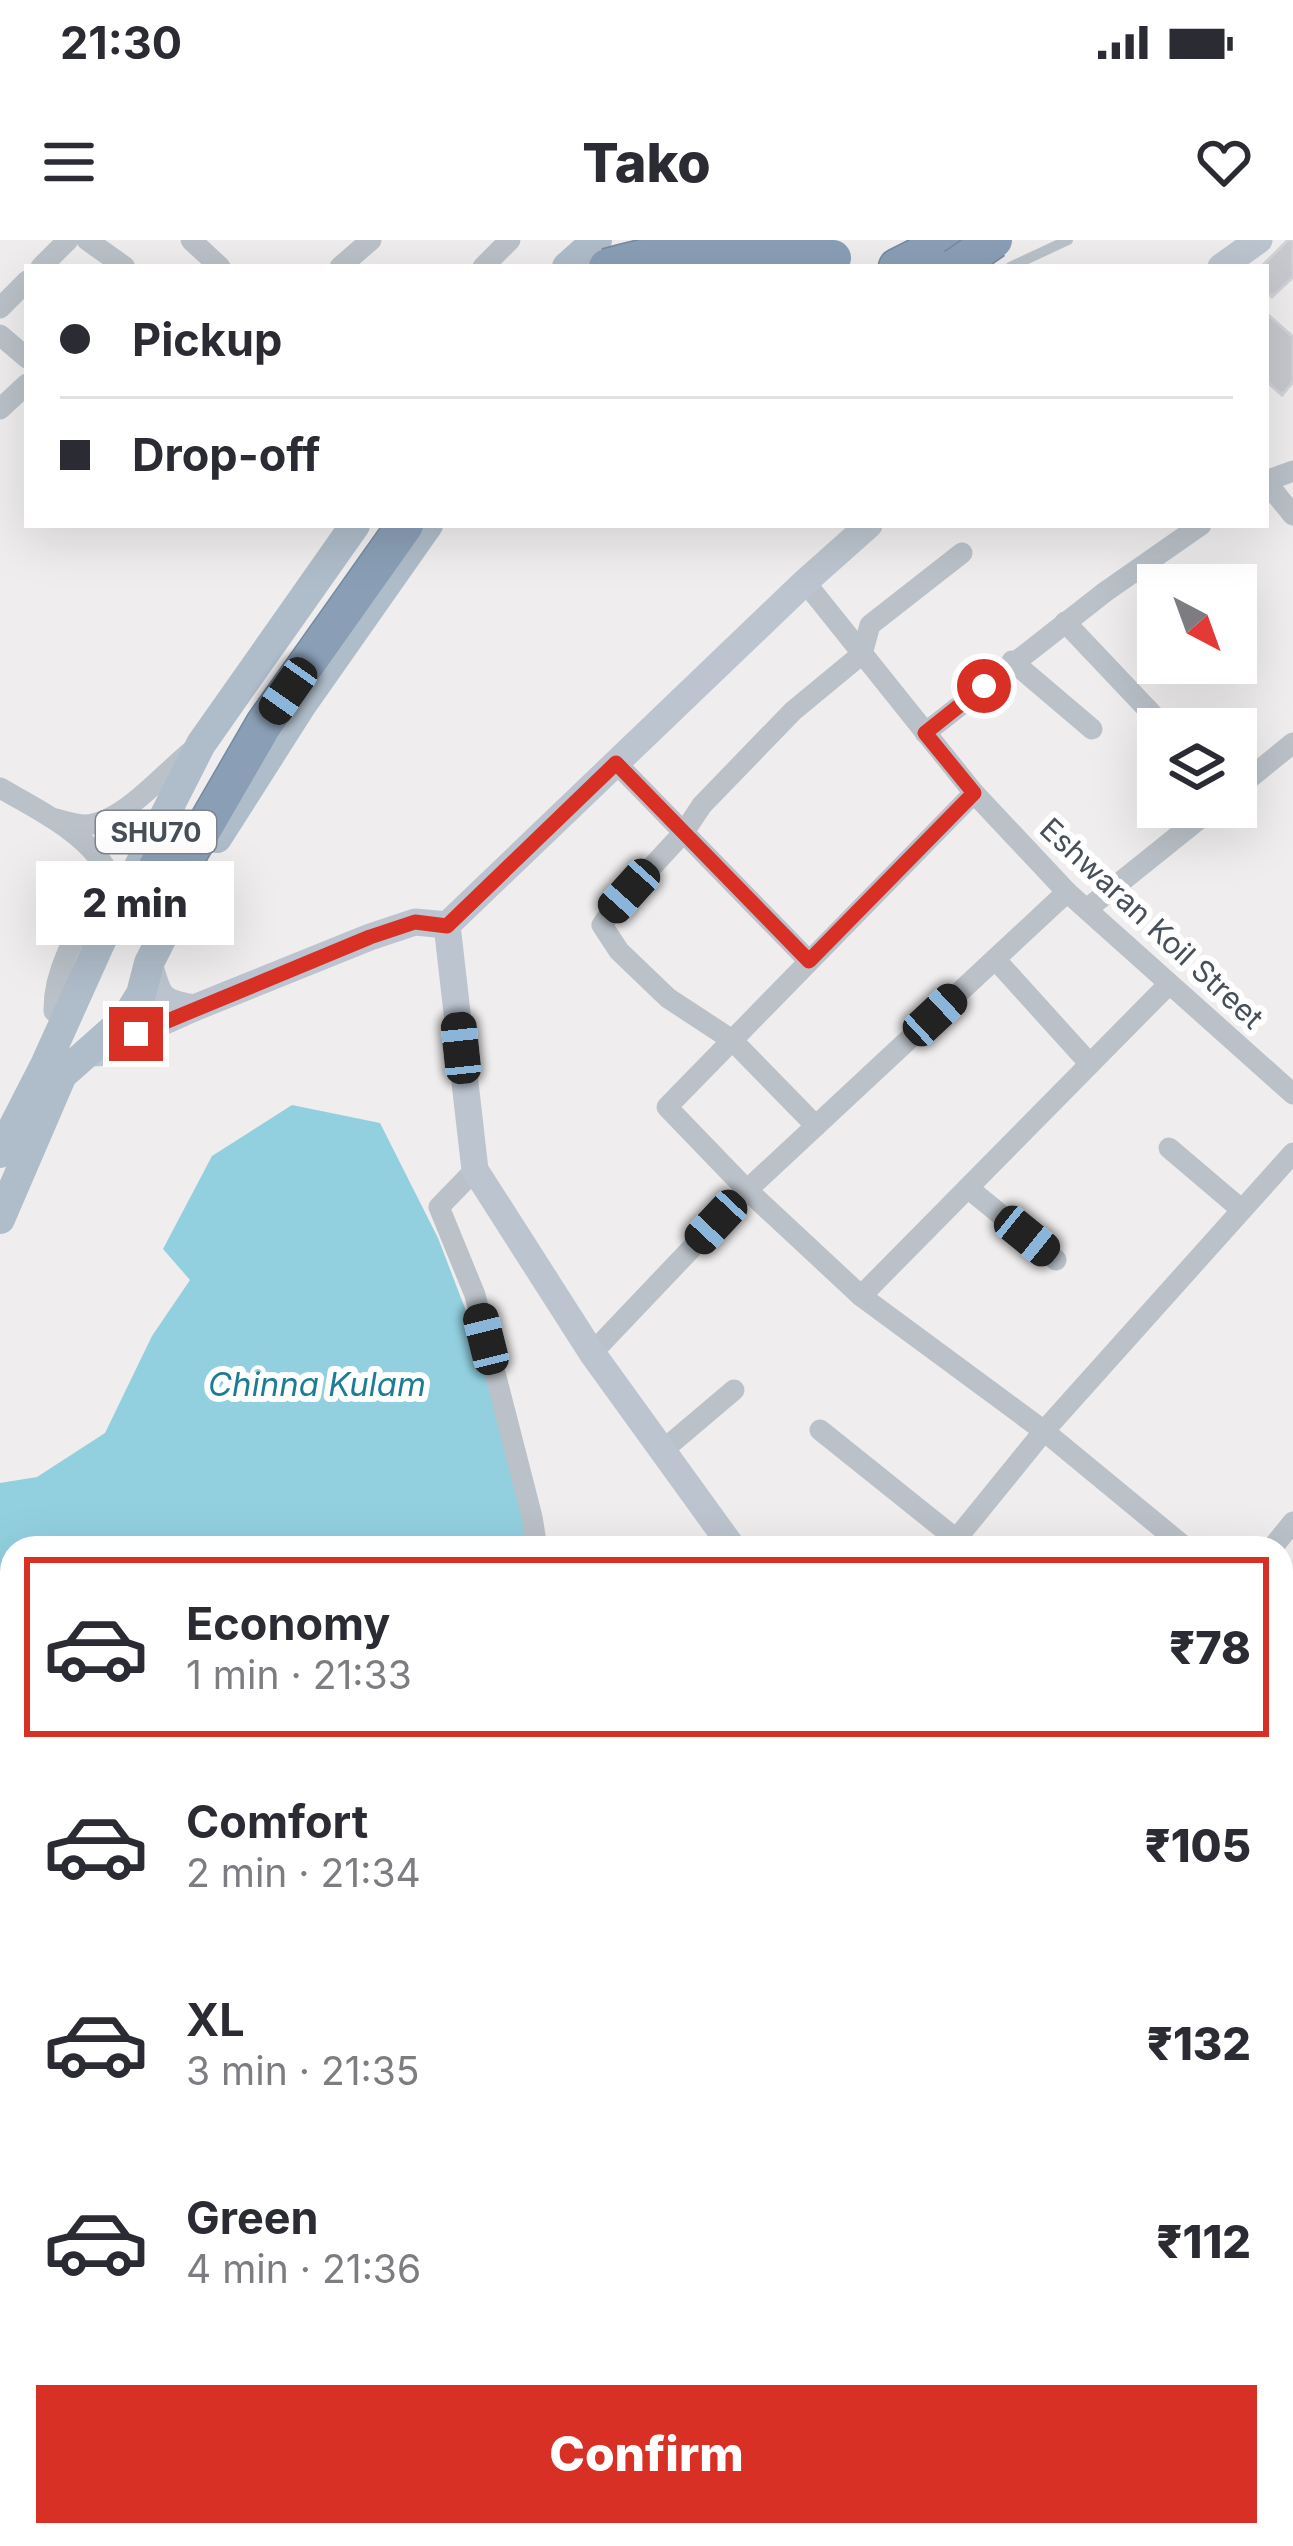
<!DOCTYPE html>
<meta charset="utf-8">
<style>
:root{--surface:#fff;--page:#f7f7f7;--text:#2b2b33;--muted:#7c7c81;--line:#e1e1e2;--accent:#d93025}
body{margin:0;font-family:Inter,sans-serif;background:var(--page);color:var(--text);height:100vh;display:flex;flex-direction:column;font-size:45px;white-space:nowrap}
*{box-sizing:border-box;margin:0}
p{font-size:39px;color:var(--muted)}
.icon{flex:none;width:66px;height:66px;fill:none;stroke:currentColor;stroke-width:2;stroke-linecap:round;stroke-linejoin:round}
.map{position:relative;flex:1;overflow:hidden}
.details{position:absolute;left:0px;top:1296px;width:1293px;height:1011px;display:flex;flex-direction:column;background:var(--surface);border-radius:36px 36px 0 0;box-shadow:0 12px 48px #0002}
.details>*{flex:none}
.banner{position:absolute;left:24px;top:24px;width:1245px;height:264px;border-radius:0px;box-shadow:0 12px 48px #0002;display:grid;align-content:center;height:264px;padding:0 36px;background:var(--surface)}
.needle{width:78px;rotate:139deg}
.tools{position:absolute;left:1137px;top:324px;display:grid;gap:24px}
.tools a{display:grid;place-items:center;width:120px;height:120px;border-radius:0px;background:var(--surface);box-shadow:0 12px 48px #0002;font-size:60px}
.end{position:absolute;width:54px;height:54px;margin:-27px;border:15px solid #d93025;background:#fff;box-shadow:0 0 0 6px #fff}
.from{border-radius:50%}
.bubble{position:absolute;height:84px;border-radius:0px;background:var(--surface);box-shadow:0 12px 48px #0002;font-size:39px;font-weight:800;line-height:84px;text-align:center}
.car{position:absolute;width:36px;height:72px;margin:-36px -18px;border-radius:15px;box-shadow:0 0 9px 3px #0007;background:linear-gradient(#222 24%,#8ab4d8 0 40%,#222 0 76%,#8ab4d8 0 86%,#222 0)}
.banner b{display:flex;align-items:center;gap:42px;height:114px;font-size:45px}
.banner b+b{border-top:3px solid var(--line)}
.banner i{width:30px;height:30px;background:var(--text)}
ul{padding:21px 0 0;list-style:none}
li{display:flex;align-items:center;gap:36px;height:180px;margin:0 24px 18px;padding:0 12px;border:6px solid transparent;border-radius:0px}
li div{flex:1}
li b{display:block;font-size:45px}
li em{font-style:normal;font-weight:800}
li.selected{border-color:var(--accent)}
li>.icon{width:108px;height:108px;stroke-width:1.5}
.cta{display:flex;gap:24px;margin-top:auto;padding:24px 36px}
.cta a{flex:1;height:138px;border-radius:0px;background:var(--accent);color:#fff;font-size:48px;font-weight:800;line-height:138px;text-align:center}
.status{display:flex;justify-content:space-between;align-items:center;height:84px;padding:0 60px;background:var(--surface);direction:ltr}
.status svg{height:33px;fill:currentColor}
header{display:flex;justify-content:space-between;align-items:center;height:156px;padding:0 36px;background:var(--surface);font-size:54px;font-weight:800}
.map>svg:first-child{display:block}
</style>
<div class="status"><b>21:30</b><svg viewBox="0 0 49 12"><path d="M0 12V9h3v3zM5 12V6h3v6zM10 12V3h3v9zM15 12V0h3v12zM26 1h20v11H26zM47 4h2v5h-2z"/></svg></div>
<header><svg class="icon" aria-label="menu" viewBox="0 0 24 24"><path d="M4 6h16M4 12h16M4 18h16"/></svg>Tako<svg class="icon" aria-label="heart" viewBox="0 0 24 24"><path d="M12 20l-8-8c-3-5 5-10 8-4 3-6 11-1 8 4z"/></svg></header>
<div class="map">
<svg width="1293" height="2306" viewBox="0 0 1293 2306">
<rect width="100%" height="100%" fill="#efeded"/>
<path fill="#92d0e0" d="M292 865 380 883 438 998 504 1170 528 1308H12V2295H277L273 2306H0V1243L37 1237 105 1193 152 1096 190 1040 163 1009 212 916Z"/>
<g fill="#c7c9cf" stroke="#d1d3d8" stroke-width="3">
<path d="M1288 0 1293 1V37L1272 57 1266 52V27H1261Z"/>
<path d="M1266 73 1293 97V142L1282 155 1266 141Z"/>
</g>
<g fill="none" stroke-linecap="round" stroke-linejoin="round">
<g stroke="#758aa2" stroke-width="39">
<g id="highway">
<path d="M897 27 950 0"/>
<path d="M132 674 167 608"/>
<path d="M158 685 187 617 264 484 405 285"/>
<path d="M1281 2037 1293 2025"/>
<path d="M1073 2306 1082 2295"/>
</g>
</g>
<path stroke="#bac1c8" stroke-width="10" d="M1010 27 1068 0"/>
<g stroke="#bac1c8" stroke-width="21">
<path d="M87 0 125 27"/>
<path d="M191 0 220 27"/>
<path d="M41 27 68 0"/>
<path d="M340 27 371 0"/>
<path d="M483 27 510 0"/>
<path d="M0 68 27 41"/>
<path d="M0 95 27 118"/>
<path d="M0 169 27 144"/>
<path d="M1266 241 1293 231"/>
<path d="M1266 242 1293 275"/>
<path d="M805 342 974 553 1067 652 1293 854"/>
<path d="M1065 382 1154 476"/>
<path d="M1012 421 1092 489"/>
<path d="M925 493 1105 352 1201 285"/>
<path d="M616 523 809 721"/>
<path d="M0 548C37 569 93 596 110 637 87 678 53 722 54 771L65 780"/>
<path d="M1236 549 1293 503"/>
<path d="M974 553 667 867 747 950 861 1056 1044 1191 1186 1308"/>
<path d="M56 579C64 581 76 585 85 585 123 584 166 530 195 508"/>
<path d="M1087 669 1214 567"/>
<path d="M995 719 1090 824"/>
<path d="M816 886 732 800 668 758 619 711 602 685 613 669 684 592 702 565 793 471 862 414 870 385 962 313"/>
<path d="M1169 908 1242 970"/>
<path d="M475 930 439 967 475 1055 532 1277 537 1308"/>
<path d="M968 948 1056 1020"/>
<path d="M861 1056 1168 745"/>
<path d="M592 1113 747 950 1067 652"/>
<path d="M820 1190 956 1299"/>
<path d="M662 1211 734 1150"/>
<path d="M949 1308 1044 1191 1293 913"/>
<path d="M1272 1308 1293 1282"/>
<path d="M1281 1389 1293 1400"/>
<path d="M1281 1524 1293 1536"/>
<path d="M1281 1783 1293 1793"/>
<path d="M1281 2174 1293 2161"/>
<path d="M1281 2230 1293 2243"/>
<path d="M705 2295 714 2306"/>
<path d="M766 2295 778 2306"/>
<path d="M1153 2306 1164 2295"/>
</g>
<g stroke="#bcc5cf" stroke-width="27">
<path d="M1221 27 1259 0"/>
<path d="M149 723C159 757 158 762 194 768L370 697 415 682 447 685"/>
<path d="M90 813 116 812 136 794 194 768"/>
<path d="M733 1308 592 1113 475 930 447 685 805 342 869 285"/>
</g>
<g stroke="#afbcc9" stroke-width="30">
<path d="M567 27 597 0"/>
<path d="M217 598 301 466 428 285"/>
<path d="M0 913 46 823 100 703 201 504 355 285"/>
<path d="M0 979 62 835 126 778 141 754 149 723 178 666"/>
</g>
<use href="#highway" stroke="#8a9fb6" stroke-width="36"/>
<g stroke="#758aa2" stroke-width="39" stroke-linecap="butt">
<g id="highway-bridge">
<path d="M607 27C698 0 742 13 833 18"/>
<path d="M955 27 994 0"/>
</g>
</g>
<use href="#highway-bridge" stroke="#8a9fb6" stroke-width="36"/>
</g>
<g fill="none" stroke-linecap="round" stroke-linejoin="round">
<path stroke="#d93025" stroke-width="15" d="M136 794 370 697 415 682 447 686 616 523 809 721 974 553 925 493 984 446"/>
</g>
<g text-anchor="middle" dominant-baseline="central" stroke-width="12" stroke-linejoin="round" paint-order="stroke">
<rect fill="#fff" stroke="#7e848a" stroke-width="3" x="96" y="571" width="120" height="42" rx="9"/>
<g font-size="27" font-weight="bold" fill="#475058">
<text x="156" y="592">SHU70</text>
</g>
<g font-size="30" fill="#475058" stroke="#fff">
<text transform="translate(1152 683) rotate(43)">Eshwaran Koil Street</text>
</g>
<g font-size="33" font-style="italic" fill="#1d7c95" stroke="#fff">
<text x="317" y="1144">Chinna Kulam</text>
</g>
</g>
</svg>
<div class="tools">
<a><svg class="needle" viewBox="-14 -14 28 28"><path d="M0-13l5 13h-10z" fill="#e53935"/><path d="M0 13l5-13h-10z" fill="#7c7c81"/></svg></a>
<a><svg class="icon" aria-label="layers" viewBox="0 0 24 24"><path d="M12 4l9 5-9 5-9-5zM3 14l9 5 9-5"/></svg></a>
</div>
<i class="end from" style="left:984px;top:446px"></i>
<i class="end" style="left:136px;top:794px"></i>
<div class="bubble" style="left:36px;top:621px;width:198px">2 min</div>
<i class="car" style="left:288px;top:451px;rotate:215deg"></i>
<i class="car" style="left:629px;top:651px;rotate:222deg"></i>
<i class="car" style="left:935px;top:775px;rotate:47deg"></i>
<i class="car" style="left:461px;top:808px;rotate:354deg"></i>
<i class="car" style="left:716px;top:982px;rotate:223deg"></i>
<i class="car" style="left:1027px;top:996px;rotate:129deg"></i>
<i class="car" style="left:486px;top:1099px;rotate:346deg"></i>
<div class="banner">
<b><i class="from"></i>Pickup</b>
<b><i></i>Drop-off</b>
</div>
<section class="details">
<ul>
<li class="selected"><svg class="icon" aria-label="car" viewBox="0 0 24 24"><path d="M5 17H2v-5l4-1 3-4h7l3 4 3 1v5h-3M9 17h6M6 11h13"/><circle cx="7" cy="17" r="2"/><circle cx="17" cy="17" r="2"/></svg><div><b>Economy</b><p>1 min · 21:33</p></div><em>₹78</em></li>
<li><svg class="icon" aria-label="car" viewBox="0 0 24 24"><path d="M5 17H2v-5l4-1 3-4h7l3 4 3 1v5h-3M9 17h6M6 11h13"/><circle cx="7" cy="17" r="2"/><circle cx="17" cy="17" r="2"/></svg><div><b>Comfort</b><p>2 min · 21:34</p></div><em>₹105</em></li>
<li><svg class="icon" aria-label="car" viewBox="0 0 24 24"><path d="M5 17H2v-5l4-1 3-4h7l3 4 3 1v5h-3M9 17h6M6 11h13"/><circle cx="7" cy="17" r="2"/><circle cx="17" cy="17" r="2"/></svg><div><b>XL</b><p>3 min · 21:35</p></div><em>₹132</em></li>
<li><svg class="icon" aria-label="car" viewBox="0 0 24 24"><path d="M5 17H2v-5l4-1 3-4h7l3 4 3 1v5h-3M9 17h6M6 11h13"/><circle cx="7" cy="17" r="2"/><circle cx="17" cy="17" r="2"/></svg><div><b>Green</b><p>4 min · 21:36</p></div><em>₹112</em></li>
</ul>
<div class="cta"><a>Confirm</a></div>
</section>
</div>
